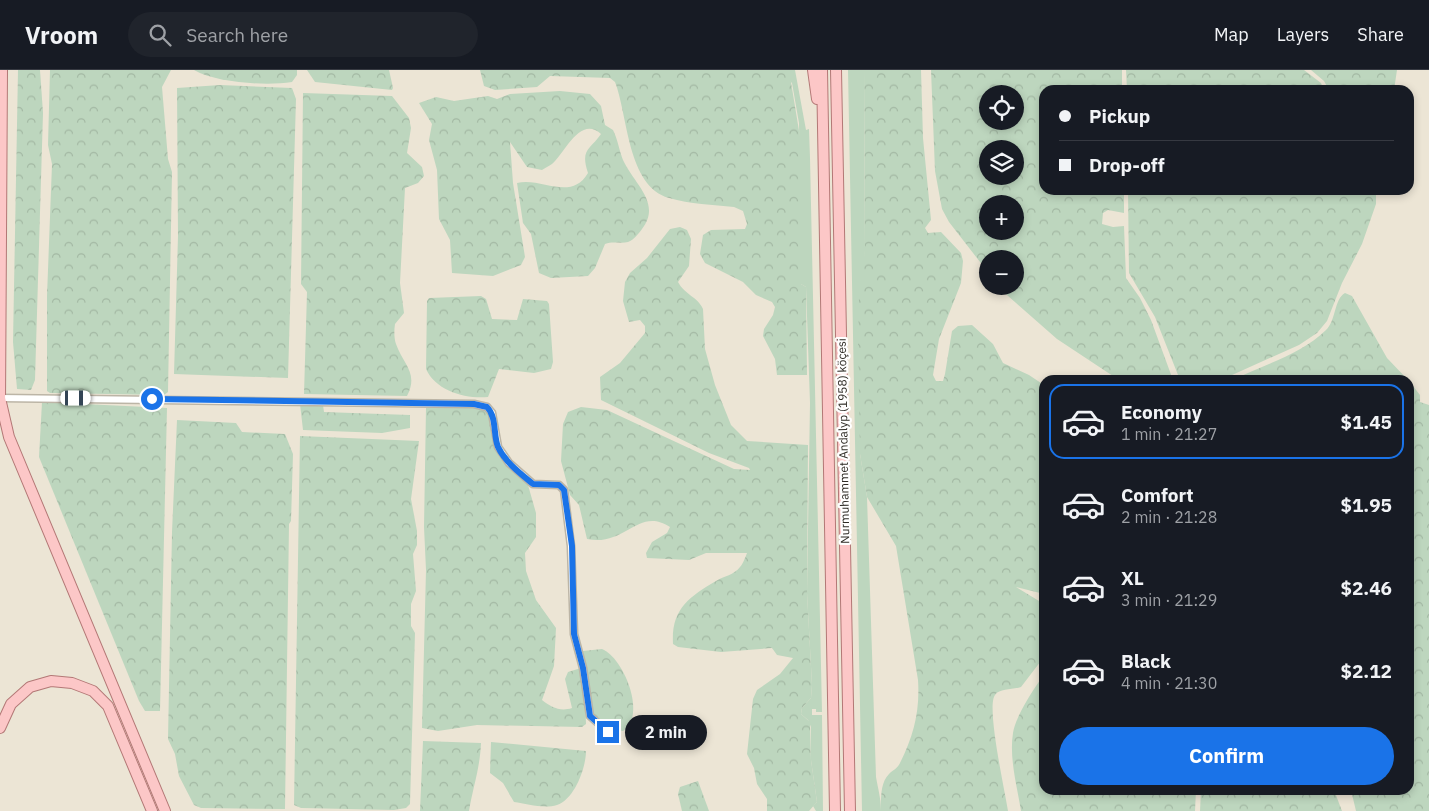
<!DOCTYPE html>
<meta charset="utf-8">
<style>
:root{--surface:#171b24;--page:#20242c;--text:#f1f3f6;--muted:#9ea1a6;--line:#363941;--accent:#1a73e8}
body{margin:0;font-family:"IBM Plex Sans",sans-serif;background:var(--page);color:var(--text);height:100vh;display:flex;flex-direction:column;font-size:19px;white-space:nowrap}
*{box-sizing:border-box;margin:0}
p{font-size:16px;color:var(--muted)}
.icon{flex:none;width:28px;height:28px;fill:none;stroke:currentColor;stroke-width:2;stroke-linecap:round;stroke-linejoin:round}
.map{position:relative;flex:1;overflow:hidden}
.sheet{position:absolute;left:1039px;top:305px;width:375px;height:420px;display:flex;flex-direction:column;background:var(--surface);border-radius:15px;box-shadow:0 2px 8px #0003}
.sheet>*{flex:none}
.top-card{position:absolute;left:1039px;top:15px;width:375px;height:110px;border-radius:15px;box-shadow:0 2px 8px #0003;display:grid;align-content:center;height:110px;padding:0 20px;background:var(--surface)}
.controls{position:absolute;left:979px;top:15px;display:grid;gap:10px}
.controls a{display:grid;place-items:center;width:45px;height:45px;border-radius:50%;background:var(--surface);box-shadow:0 2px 8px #0003;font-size:25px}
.end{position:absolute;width:22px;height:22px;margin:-11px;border:6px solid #1a73e8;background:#fff;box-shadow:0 0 0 2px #fff}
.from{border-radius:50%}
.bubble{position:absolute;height:35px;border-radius:18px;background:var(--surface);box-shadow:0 2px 8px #0003;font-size:16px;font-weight:700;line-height:35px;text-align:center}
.car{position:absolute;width:15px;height:30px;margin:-15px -8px;border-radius:6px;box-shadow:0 0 4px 1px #0007;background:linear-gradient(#fff 24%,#345 0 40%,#fff 0 76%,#345 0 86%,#fff 0)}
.top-card b{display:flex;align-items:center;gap:18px;height:48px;font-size:19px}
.top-card b+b{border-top:1px solid var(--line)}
.top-card i{width:12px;height:12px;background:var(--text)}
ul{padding:9px 0 0;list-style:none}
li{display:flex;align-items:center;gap:15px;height:75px;margin:0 10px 8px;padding:0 10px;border:2px solid transparent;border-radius:15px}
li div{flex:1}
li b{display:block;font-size:19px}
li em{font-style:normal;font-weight:700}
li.on{border-color:var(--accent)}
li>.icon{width:45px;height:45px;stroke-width:1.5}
.cta{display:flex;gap:10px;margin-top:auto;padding:10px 20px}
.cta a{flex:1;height:58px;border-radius:30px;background:var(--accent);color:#fff;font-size:20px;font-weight:700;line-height:58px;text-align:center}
header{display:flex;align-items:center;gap:30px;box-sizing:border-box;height:70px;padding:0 25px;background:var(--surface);border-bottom:1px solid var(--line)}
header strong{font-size:24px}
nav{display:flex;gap:28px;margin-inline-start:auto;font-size:18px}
.search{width:350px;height:45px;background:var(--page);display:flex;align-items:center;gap:12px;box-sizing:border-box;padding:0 18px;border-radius:28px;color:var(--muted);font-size:19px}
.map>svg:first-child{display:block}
</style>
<header>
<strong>Vroom</strong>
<div class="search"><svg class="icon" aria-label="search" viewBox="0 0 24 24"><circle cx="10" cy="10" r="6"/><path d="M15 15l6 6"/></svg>Search here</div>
<nav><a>Map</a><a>Layers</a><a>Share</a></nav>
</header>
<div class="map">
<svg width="1429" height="741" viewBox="0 0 1429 741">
<defs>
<pattern id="forest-crowns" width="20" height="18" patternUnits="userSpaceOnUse" patternTransform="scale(1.25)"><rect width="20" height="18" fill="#bdd6be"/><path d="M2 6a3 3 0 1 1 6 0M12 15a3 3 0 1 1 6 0" fill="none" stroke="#a3b8a3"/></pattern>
</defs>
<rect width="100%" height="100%" fill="#ece5d5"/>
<g fill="#bdd6be">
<path d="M789 0H795L806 60 809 59 810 88 822 642H816V639H812V645H822L823 741H816L813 736 817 732 811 690V657L808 650 801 644 802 638 811 628 812 615 807 523 810 333 806 217 801 214 799 53 792 13 789 10Z"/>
<path d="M848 0H864L865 180 860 384 867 427 876 707C878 719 881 728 881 741H862Z"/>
</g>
<g fill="url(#forest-crowns)" fill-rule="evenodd">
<path d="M18 0H40L43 43 35 310 31 320 17 319 13 272Z"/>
<path d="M50 0H171L162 17 168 89 172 102 168 322 164 325 50 323 47 321V226L52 94 48 75Z"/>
<path d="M194 0H297V5L292 12C266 16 217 13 194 0Z"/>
<path d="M307 0H389L393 18 392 20 315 12Z"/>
<path d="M480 0H789L801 73V214L806 217 807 305H777L775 289 763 266 764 259 773 245 775 237 772 232 756 225 743 212 705 193 700 184 703 165 711 160 745 159 747 154 743 141 734 137C713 135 690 134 669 128 627 116 628 45 615 12L610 8 550 6 537 17 495 20 484 16Z"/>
<path d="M864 0H921L923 68 931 150 925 158 928 163 941 162 961 183 963 191 961 213 939 269 933 305 936 311H943L945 304 952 261 958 256 972 255 993 274 1003 293 1029 305 1044 315V527L1040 523 1016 517 1044 534V587L1021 617C1013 620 1000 618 995 625 986 637 1005 721 1008 741H881C881 729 880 713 889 704 894 699 897 699 900 693 914 665 920 641 918 610L896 476 867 427 860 384 858 273 859 225 865 180Z"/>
<path d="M931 0H1122V20H1044V120H1124V143L1108 140 1103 143 1102 154 1113 157 1124 156 1126 208 1140 228 1151 250 1173 310H1119L1057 269 999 218 1015 216V189H988L987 201 949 152 942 139 935 101ZM988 24H1015V51H988ZM988 79H1015V106H988ZM988 134H1015V161H988Z"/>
<path d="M1126 0H1304L1321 13 1324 20H1127Z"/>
<path d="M1311 0H1397L1394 20H1329L1324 11Z"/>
<path d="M220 15 292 18 296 29 288 308 174 304 178 166 177 18Z"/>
<path d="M560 21 590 24 601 36 605 55 613 60C618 70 619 80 623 90 634 114 662 133 642 159 639 163 634 170 628 172 621 174 613 171 605 174L595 198 588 206 551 208 539 203 531 164 523 153 517 113C542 107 571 132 588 103 580 79 590 80 601 64 580 45 565 83 552 94 549 96 545 98 542 100L527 97 510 72 513 113 525 187 521 195 493 206 452 203 450 170 439 149 437 100 429 70 432 54 419 33 436 27 454 31 488 26 497 29 510 24Z"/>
<path d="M303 23 392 26 409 48 411 58 407 83 422 97 424 106 418 113 405 118 400 213 404 243 395 254C394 261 394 268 396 274 403 294 419 303 407 326L304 324 307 222 301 214Z"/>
<path d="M1128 120H1376V134L1362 174 1342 213 1327 251 1317 263 1299 275 1221 310H1180L1155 247 1129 203Z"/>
<path d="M680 157 687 160 691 169 689 196 678 212C685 225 698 227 703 239L705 279 715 315 731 355 747 371 808 375 807 523 812 615 811 628 802 638 801 644 810 652 811 690 817 732 809 741H767V729L757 714 754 698 747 684 753 629 757 620 780 604 793 588 777 585 772 578 721 582 678 577 673 574C671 539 689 527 716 511 724 506 734 505 740 497 743 494 745 488 747 483H706L689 490 647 488 646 483 652 472 667 463 670 457C638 436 626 477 587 469L579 435 570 425 561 391 563 354 568 342 581 337 607 340 734 399 750 400 749 398 709 383 601 330 600 307 620 293 645 263V256L640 250 629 252 623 231 625 212 630 203 647 188 670 159Z"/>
<path d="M1345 223 1352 226 1387 288 1408 310H1233C1263 295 1302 284 1326 260 1336 251 1334 229 1345 223Z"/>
<path d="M481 226 486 229 492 249 517 250 523 229 547 231 549 234 553 292 551 299 534 303 499 299 488 327C465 329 436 321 426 299L427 231 429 228Z"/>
<path d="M1409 311 1420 325V332L1429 335V741H1356L1351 720H1409Z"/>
<path d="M42 332 167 338 160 641H145L139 631 39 387Z"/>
<path d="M300 334 323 335 324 342 410 345V358L382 363 303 360Z"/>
<path d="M477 337 486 339 490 343 493 366 499 386 504 393 528 415 536 443V467L525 483 526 501 536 530 556 558 554 596 542 630C551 637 560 642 572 638L565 609 568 602 581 598 585 626 586 654 582 657 477 655 438 661 422 658 426 500 424 457 426 338Z"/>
<path d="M177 350 236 353 242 362 285 364 293 384 291 451 289 454 285 739 201 738 194 735 179 706 175 684 168 669 172 462Z"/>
<path d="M300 366 419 371 411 429 417 461V475L413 484 416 521 411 534V556L415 563 410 734 406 738 394 740 301 738 294 735Z"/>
<path d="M602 579C624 588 647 646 623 661L611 659 599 652 593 644 583 581Z"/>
<path d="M1044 604V720H1196L1195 741H1021C1017 716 1009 688 1013 663 1016 645 1034 619 1044 604Z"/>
<path d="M423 671 481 673C480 698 473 717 469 741H420Z"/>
<path d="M491 672 586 681C586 697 575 729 557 735 544 739 527 734 514 732L503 713 490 703Z"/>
<path d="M698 711 709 741H682L678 724 680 717Z"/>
<path d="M1201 720H1334L1342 741H1200Z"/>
</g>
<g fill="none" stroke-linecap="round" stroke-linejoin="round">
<g stroke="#bcb5a6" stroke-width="9">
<path id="street" d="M0 328 474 334 487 337 492 343 498 377 509 393 533 414 559 415 564 420 571 476 574 564 583 598 590 646 608 662"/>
</g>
<g stroke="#b37876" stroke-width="12">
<g id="primary">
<path d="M813 0 817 29"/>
<path d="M822 0 835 741"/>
<path d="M836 0 850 741"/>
<path d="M0 328 9 367 165 741"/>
<path d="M0 334 2 0"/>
<path d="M0 658 11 634 30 617 51 611 72 613 93 621 108 636 152 741"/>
</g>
</g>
<use href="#street" stroke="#fff" stroke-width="6"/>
<use href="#primary" stroke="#fcc7c7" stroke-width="10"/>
</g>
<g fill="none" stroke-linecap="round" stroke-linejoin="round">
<path stroke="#1a73e8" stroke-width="6" d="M152 329 474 334 487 337C497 347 493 365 498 377 505 392 521 404 533 414L559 415 564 420 572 476 574 564 583 598 590 646 608 662"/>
</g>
<g text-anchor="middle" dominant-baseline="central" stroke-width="4.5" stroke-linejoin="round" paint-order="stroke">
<g font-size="12" fill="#2e2b25" stroke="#fff">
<text transform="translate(843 371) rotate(-91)">Nurmuhammet Andalyp (1958) köçesi</text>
</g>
</g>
</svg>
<div class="controls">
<a><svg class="icon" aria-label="locate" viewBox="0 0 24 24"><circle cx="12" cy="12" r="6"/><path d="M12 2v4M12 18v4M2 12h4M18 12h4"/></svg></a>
<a><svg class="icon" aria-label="layers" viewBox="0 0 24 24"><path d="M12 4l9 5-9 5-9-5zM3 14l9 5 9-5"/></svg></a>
<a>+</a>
<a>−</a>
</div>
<i class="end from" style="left:152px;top:329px"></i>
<i class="end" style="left:608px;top:662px"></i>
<div class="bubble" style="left:625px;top:645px;width:82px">2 min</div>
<i class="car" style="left:76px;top:328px;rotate:90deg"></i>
<div class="top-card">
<b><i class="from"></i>Pickup</b>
<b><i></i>Drop-off</b>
</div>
<section class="sheet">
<ul>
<li class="on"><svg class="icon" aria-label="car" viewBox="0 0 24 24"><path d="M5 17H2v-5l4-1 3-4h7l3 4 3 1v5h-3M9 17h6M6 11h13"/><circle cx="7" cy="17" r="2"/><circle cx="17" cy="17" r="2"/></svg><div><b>Economy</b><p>1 min · 21:27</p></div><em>$1.45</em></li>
<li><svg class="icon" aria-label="car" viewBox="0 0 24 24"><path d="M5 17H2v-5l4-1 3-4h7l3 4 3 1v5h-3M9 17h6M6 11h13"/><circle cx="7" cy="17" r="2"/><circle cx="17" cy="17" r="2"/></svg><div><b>Comfort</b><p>2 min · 21:28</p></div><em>$1.95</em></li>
<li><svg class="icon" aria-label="car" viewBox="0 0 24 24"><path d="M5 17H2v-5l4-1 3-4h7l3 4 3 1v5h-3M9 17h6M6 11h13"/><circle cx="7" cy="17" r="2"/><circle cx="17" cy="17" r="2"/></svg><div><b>XL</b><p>3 min · 21:29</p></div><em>$2.46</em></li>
<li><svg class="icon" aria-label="car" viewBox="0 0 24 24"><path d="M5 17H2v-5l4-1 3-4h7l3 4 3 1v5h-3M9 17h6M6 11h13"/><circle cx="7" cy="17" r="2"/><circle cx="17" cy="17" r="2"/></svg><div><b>Black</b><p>4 min · 21:30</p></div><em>$2.12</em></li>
</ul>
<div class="cta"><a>Confirm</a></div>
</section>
</div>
